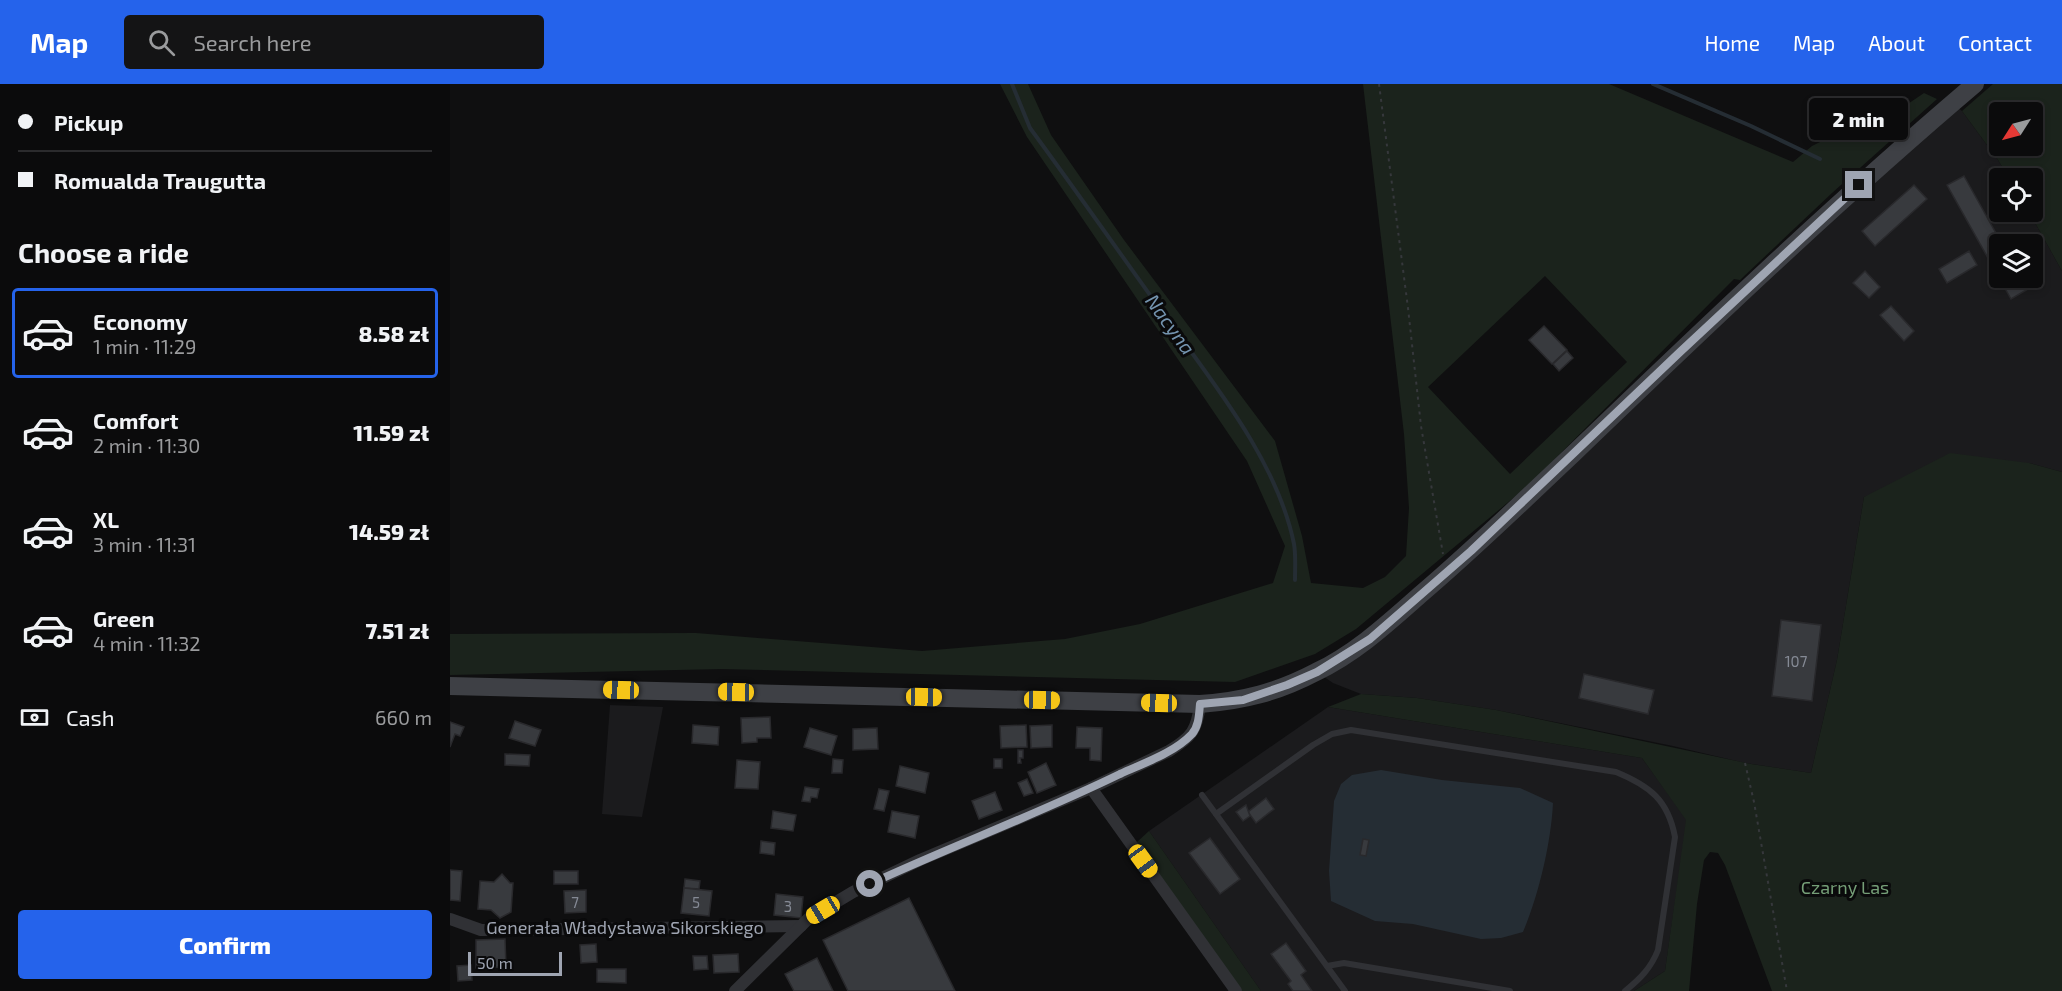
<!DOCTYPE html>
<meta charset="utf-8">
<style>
:root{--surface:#0b0b0c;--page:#141415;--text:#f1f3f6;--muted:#9a9b9d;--line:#2b2b2d;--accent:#2563eb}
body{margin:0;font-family:"Exo 2",sans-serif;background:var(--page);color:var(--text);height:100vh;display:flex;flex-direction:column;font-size:22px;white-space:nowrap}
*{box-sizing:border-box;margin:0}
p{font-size:20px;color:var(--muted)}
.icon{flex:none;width:33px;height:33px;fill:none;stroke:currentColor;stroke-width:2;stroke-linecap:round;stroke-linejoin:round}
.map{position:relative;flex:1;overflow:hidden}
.sheet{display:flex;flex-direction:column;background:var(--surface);width:450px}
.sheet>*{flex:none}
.hud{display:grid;align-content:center;height:132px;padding:0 18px;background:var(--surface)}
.needle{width:39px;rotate:234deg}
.buttons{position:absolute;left:1539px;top:18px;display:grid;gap:12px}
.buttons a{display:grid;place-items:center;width:54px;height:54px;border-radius:6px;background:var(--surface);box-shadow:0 3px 9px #0003,0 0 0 2px var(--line);font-size:30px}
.scale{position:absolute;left:18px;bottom:15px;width:94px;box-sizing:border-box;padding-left:6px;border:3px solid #9fa5b2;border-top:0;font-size:16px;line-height:21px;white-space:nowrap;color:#9fa5b2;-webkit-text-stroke:4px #0a0a0b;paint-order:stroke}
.end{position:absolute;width:27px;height:27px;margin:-14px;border:8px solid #9fa5b2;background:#111;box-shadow:0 0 0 3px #111}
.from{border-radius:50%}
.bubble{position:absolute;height:42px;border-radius:6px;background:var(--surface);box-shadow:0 3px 9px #0003,0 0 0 2px var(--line);font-size:20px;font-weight:800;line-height:42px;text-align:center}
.car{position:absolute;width:18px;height:36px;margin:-18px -9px;border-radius:8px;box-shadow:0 0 4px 2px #0007;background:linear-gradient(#f5c518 24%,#345 0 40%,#f5c518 0 76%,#345 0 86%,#f5c518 0)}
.hud b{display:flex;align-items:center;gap:21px;height:57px;font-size:22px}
.hud b+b{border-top:2px solid var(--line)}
.hud i{width:15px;height:15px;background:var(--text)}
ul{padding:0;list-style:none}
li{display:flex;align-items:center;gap:18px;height:90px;margin:0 12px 9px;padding:0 6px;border:3px solid transparent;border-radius:6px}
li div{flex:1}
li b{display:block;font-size:22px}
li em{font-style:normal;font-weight:800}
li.active{border-color:var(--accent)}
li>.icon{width:54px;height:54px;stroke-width:1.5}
h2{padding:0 18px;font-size:27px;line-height:72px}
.pay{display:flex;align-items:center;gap:15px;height:66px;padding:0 18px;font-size:22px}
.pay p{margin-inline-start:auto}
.button{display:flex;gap:12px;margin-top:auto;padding:12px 18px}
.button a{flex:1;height:69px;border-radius:6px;background:var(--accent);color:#fff;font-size:24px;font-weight:800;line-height:69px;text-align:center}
header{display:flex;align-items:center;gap:36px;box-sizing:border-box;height:84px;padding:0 30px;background:var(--accent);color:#fff}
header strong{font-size:28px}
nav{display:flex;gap:33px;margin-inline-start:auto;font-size:21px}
.search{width:420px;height:54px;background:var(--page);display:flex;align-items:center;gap:15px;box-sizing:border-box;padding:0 21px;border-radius:6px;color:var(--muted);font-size:22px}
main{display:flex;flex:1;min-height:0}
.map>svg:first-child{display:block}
</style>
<header>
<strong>Map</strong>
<div class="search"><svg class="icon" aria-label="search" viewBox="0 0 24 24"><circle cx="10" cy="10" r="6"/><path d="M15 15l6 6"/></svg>Search here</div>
<nav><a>Home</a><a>Map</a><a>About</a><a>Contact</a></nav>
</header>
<main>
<section class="sheet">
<div class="hud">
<b><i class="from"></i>Pickup</b>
<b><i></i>Romualda Traugutta</b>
</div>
<h2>Choose a ride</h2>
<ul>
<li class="active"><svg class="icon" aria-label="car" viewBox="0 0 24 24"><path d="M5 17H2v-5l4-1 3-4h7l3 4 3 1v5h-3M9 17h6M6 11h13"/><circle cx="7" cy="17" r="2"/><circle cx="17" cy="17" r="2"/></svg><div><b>Economy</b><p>1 min · 11:29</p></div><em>8.58 zł</em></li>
<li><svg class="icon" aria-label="car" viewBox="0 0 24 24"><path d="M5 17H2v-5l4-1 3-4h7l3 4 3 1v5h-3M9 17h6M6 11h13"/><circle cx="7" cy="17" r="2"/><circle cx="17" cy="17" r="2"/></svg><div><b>Comfort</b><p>2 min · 11:30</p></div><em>11.59 zł</em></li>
<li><svg class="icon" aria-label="car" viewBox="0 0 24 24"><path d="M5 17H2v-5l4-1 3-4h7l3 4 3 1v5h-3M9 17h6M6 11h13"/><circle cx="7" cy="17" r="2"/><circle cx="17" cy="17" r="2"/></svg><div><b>XL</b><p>3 min · 11:31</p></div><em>14.59 zł</em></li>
<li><svg class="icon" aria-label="car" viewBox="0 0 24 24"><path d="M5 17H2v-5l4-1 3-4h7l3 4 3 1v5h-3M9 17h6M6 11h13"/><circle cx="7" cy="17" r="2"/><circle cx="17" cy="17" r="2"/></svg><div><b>Green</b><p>4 min · 11:32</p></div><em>7.51 zł</em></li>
</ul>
<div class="pay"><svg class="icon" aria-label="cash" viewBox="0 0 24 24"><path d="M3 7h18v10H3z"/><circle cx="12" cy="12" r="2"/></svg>Cash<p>660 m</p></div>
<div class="button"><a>Confirm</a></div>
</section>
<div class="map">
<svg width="1612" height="907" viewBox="0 0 1612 907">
<rect width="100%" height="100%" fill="#0f0f10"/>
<g fill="#1b1b1d" fill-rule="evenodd">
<path d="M1502 19 1512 27 1548 76 1559 94H1550V128H1579L1612 187V388L1579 379 1414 413 1387 576 1361 689 1295 679 1223 662 1046 626 967 614 911 610 883 599 867 588 920 555ZM1550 160H1582V194H1550Z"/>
<path d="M160 621 213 623 192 733 152 730Z"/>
<path d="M878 623 1192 674 1237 736 1215 887 1184 907H811L699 747Z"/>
</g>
<g fill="#1b231c" fill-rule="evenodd">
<path d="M550 0H578L601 51 674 156 825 357 852 452 861 499 913 504 935 493 956 472 959 424 954 350 913 0H1159L1343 78 1362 62 1388 49 1446 28 1474 9 1487 15 1382 109 1290 196 1284 195 1080 400 906 545 865 570 785 598 272 585 0 591V550L246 549 472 567 615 555 690 540 823 499 835 462 797 377 577 53ZM1095 192 1177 278 1060 390 978 303Z"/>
<path d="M1543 0H1612V187L1579 128H1582V94H1559L1548 76 1512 27ZM1550 28H1582V62H1550Z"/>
<path d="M1500 369 1579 379 1612 388V907H1322L1275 781 1268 769 1260 768 1254 776 1247 820 1239 907H1184L1215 887 1236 736 1192 674 878 623 911 610 967 614 1046 626 1301 680 1361 689 1387 576 1414 413Z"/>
<path d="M699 747 811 907H792L686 759Z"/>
</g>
<path fill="#252d34" d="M931 686 992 696 1070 704 1103 719C1101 759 1089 810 1073 848L1051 854 1031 855 963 840 925 837 881 817 879 787 884 717 891 700 902 691Z"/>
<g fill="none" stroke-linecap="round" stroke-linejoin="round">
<g stroke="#252d34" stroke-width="4">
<path d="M562 0 580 44C624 104 667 165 710 225 759 294 827 375 844 460 846 471 845 484 845 496"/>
<path d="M1203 0 1301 42 1370 75"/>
</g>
</g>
<g fill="#383a3e" stroke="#29292c" stroke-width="1.5">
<path d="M1514 92 1552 160H1550V194H1571L1578 205 1561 215 1497 101Z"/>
<path d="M1464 101 1477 115 1425 162 1412 147Z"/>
<path d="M1519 167 1527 181 1497 199 1489 185Z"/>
<path d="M1415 187 1430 203 1419 214 1403 199Z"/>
<path d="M1441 222 1464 247 1454 257 1430 231Z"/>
<path d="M1094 242 1117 266 1102 280 1079 256Z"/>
<path d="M1117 267 1123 274 1109 287 1103 280Z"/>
<path d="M1331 536 1371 541 1362 617 1322 612Z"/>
<path d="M1134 590 1204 606 1198 630 1129 614Z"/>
<path d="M320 633 321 654H307V658L292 659 291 634Z"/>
<path d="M65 637 91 646 85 662 59 654Z"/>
<path d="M0 638 14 643 10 652 5 650 0 663Z"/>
<path d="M243 641 269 643 268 661 242 659Z"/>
<path d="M576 641 577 663 551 664 550 642Z"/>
<path d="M602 641V663L581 664 580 642Z"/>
<path d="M627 643 652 644 651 677 640 676V664H626Z"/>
<path d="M360 644 387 652 381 671 354 663Z"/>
<path d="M427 644 428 665 403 666V645Z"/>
<path d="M568 666H573V674H570L571 679H568Z"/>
<path d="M55 670 80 671 79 682 55 681Z"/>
<path d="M383 675 393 676 392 689H382Z"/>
<rect x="544" y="675" width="8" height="9"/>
<path d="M287 676 310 678 308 705 285 704Z"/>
<path d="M596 679 606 701 587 709 578 688Z"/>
<path d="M450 682 479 689 475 709 446 702Z"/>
<path d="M577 695 583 709 574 712 568 699Z"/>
<path d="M355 703 369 705 367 714 361 713 360 718 352 717Z"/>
<path d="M429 705 439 707 434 727 424 725Z"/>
<path d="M545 708 552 726 529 735 522 717Z"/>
<path d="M816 714 824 725 806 739 798 728Z"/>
<path d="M796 721 800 732 793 737 786 728Z"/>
<path d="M323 727 346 731 343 747 321 744Z"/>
<path d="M442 727 469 732 465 754 438 748Z"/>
<path d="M760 754 790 795 770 810 739 769Z"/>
<path d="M913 755 919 756 916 772 910 771Z"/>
<path d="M311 757 325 759 324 771 310 769Z"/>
<path d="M0 786 12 787 10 817 0 816Z"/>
<rect x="104" y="787" width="24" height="13"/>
<path d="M52 790 60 799H63L61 828 50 834 41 826 28 825 30 797 44 798Z"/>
<path d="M235 795 250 797 249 805 234 804Z"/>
<path d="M234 804 262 807 259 832 231 829Z"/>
<path d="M136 806V828L115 829 114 807Z"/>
<path d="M326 810 353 813 351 834 324 831Z"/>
<path d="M459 814 505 907H398L373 856Z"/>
<path d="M55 855 56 883 26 884V856Z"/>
<path d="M836 859 856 887 851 891 862 907H843L838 900 841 897 821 870Z"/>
<path d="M146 860 147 878 131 879 130 861Z"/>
<path d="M288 870 289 888 264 889 263 871Z"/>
<path d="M243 872H257L258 885 244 886Z"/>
<path d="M367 874 383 907H344L335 890Z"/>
<path d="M21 881 22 896 8 897 7 882Z"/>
<path d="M147 885H176V899L147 898Z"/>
</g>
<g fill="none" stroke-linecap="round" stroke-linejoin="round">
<g stroke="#36383c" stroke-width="2" stroke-dasharray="3 4.5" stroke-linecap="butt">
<path d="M929 0 958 224 971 342 993 470"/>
<path d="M1295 679 1304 718 1337 907"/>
</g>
<g stroke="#303135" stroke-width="6">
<path d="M752 711 895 907"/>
<path d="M766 730 863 661 882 650 901 646 1166 688C1200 702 1218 716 1225 753L1208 866C1201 884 1190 895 1175 907"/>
<path d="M877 882 894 879 1060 907"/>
</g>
<g stroke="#303135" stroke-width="12">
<path d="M641 704 786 907"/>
<path d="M0 835 31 846 351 842"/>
<path d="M285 907 358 835 403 808 470 776 641 704 719 667C742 653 747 646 750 620"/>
</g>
<path stroke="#3e4045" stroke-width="18" d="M0 602 750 620C793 617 828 608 866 588 906 569 938 539 971 510 1024 465 1073 417 1123 370 1254 244 1386 118 1525 0"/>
</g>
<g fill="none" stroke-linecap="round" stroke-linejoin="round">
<path stroke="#9fa5b2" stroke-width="8" d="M420 800C502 762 588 730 670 690 694 679 724 669 742 650 749 642 749 630 750 620L793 616 837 601 867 588 920 555 1021 467 1230 268 1409 101"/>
</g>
<g text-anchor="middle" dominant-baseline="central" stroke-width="6" stroke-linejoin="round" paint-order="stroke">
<g font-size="15" fill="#858a95">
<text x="1346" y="577">107</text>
<text x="125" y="818">7</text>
<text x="246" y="818">5</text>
<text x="338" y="822">3</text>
</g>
<g font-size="18" fill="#759e77" stroke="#0a0a0b">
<text x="1395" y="803">Czarny Las</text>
</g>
<g font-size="18" fill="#9fa5b2" stroke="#0a0a0b">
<text x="175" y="843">Generała Władysława Sikorskiego</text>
</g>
<g font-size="20" font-style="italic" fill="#7494af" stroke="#0a0a0b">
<text transform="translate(721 240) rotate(54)">Nacyna</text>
</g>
</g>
</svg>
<div class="buttons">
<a><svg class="needle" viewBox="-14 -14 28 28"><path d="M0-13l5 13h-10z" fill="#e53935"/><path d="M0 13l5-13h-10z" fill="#9a9b9d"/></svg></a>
<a><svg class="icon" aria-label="locate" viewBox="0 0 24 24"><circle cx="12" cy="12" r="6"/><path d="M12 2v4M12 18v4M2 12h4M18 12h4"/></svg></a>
<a><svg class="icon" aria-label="layers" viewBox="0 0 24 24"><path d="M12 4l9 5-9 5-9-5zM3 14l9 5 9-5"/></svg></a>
</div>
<div class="scale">50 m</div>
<i class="end from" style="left:420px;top:800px"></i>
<i class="end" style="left:1409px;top:101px"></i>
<div class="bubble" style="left:1359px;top:14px;width:99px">2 min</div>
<i class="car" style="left:171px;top:606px;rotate:272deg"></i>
<i class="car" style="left:286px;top:608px;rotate:271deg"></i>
<i class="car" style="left:474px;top:613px;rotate:91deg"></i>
<i class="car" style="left:592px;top:616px;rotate:91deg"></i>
<i class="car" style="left:709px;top:619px;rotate:272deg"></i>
<i class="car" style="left:693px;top:777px;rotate:144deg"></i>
<i class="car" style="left:373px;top:826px;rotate:239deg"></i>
</div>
</main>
